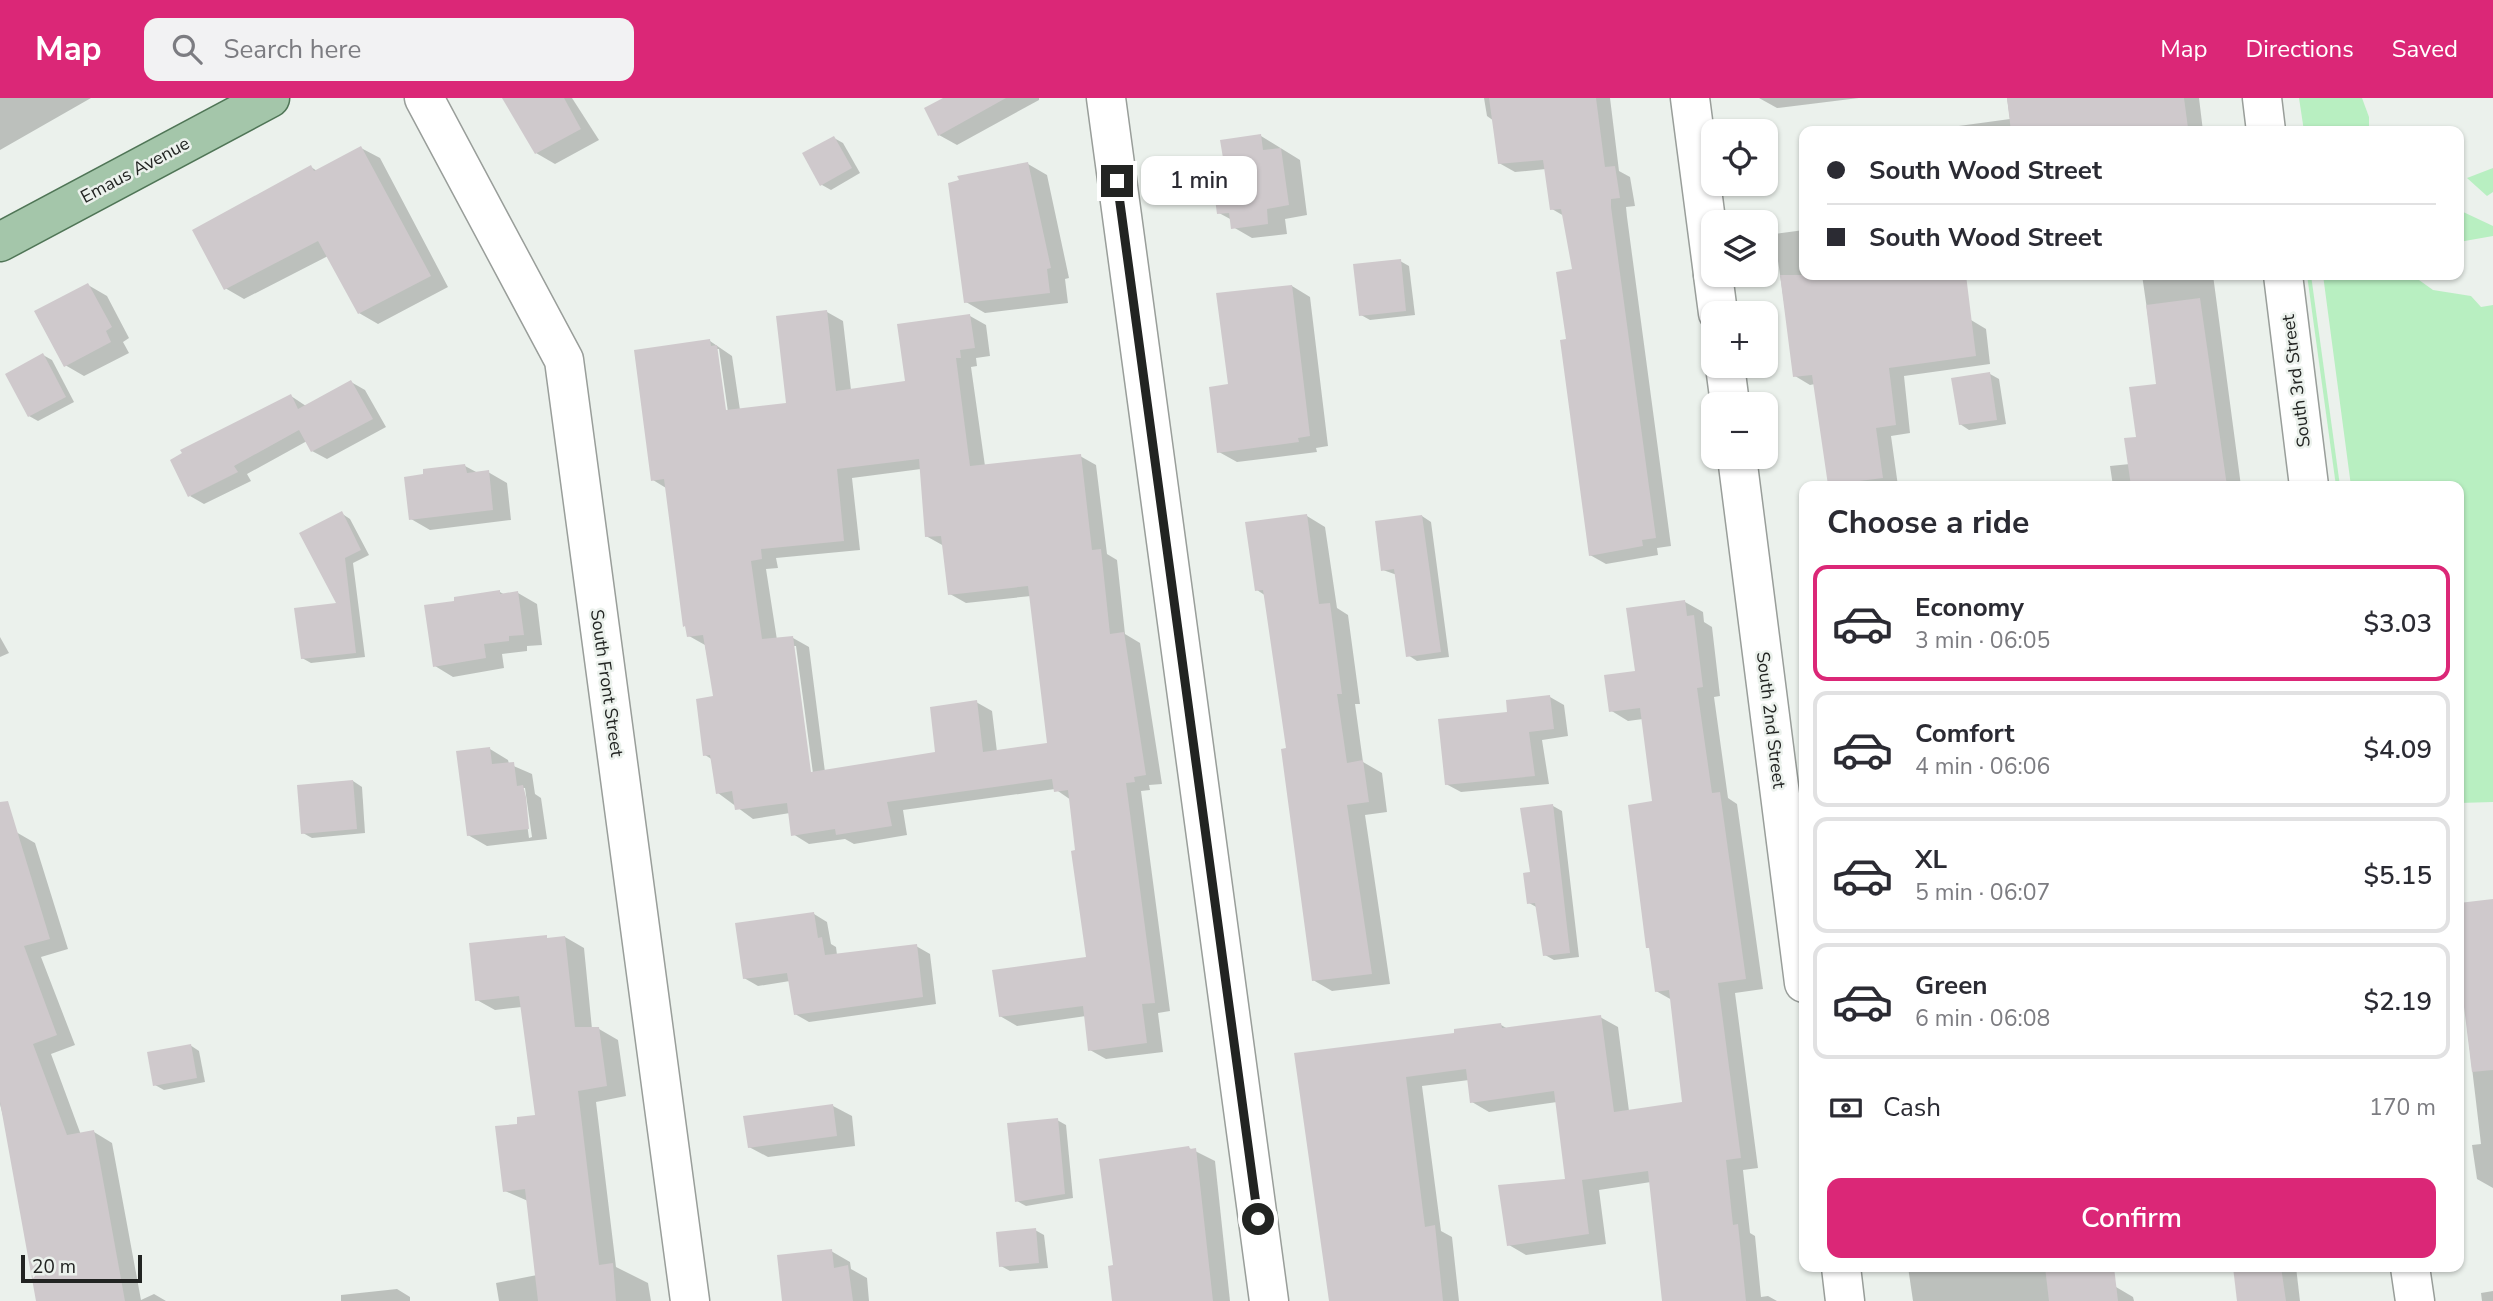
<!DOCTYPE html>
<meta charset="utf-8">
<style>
:root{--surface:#fff;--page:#f2f2f3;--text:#2b2b33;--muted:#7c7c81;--line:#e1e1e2;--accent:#db2777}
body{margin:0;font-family:"Nunito Sans",sans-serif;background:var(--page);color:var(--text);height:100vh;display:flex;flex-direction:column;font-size:26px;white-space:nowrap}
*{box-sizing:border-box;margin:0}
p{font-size:23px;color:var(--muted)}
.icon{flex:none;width:38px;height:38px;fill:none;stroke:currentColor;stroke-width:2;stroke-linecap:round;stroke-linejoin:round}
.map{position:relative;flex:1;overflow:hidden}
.side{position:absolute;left:1799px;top:383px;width:665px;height:791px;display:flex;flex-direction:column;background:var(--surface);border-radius:14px;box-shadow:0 2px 5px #0004}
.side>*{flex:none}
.hud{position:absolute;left:1799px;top:28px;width:665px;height:154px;border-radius:14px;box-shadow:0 2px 5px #0004;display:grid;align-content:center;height:154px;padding:0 28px;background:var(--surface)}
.controls{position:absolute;left:1701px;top:21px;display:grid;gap:14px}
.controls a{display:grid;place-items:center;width:77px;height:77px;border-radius:14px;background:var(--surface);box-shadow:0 2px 5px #0004;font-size:35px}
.scale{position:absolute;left:21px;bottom:18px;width:121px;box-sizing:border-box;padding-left:7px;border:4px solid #222422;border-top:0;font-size:19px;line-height:24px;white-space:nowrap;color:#222422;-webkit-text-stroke:5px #ebf1ec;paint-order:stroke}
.end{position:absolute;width:32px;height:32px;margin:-16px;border:9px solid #222422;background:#fff;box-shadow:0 0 0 4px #fff}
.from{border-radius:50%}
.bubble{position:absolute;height:49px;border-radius:14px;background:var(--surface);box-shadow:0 2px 5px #0004;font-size:23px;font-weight:600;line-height:49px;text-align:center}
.hud b{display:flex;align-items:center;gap:24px;height:66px;font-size:26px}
.hud b+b{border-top:2px solid var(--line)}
.hud i{width:18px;height:18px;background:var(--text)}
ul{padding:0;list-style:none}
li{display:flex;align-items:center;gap:21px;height:116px;margin:0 14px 10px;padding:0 14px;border:4px solid var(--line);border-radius:14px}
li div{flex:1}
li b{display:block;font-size:26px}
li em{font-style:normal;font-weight:600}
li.active{border-color:var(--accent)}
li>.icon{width:63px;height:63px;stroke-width:1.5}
h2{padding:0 28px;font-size:32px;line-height:84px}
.pay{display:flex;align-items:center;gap:18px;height:77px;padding:0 28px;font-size:26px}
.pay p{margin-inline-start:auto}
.cta{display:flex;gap:14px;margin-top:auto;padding:14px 28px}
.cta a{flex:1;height:80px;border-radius:14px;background:var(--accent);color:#fff;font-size:28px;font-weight:600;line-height:80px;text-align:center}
header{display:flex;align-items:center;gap:42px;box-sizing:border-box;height:98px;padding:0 35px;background:var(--accent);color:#fff}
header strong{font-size:33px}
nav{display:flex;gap:38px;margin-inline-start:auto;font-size:24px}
.search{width:490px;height:63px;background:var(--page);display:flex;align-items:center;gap:18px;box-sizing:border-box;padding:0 24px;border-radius:14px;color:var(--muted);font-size:26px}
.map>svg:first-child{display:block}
</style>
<header>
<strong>Map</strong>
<div class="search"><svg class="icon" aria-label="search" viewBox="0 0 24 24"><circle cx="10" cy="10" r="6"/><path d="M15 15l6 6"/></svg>Search here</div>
<nav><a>Map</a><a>Directions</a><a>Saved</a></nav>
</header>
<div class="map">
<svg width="2493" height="1203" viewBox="0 0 2493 1203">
<rect width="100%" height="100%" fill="#ebf1ec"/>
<g fill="#b8efc1">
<path d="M2299 0H2362L2369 19V33H2304Z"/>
<path d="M2493 70V94L2487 98 2467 80Z"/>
<path d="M2459 112 2493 128V138L2459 144Z"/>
<path d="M2307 177H2311L2340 388H2336Z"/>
<path d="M2323 177H2412L2433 192 2471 198 2481 209 2493 207V704L2459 705V388H2351Z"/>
</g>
<g fill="#0003" fill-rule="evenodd">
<path d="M0 0H91L0 52Z"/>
<path d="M505 0H572L599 42 555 66 536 55Z"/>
<path d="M946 0H1039V2L957 47 939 37Z"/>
<path d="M1484 0H1610L1619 73 1630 79 1635 108 1626 109 1627 119 1671 448 1657 450 1658 457 1606 466 1590 457 1568 243 1575 172 1564 118 1552 111 1546 71 1515 74 1499 65 1494 23 1487 18Z"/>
<path d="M1759 0H1859L1777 10Z"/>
<path d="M2007 0H2199L2203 33H1922L2010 21Z"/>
<path d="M1261 38 1300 62 1307 117 1285 121 1287 136 1252 140 1233 129 1232 122 1219 115Z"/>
<path d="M834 40 843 45 860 75 831 92 822 87Z"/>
<path d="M361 50 380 60 448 189 378 226 359 215 328 158 244 201 225 190 311 69 317 73Z"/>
<path d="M1028 66 1047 77 1069 180 1065 181 1068 205 985 215 966 204Z"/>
<path d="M1804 132V177H1929L1934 228 1971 222 1986 231 1990 266 1904 278 1910 335 1891 338 1898 388H1830L1815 286 1810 287 1795 278 1774 136Z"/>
<path d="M1400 163 1409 168 1415 217 1370 222 1361 217Z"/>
<path d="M2142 177H2213L2241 388H2113L2110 368 2130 366 2158 287Z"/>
<path d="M88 187 107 198 129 240 123 244 129 255 84 278 65 267Z"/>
<path d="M1292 188 1310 199 1328 348 1316 350 1317 354 1237 364 1219 354 1230 288Z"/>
<path d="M827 214 843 223 851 292 907 284 970 218 986 227 990 258 976 260 977 268 971 269 985 368 1080 358 1096 367 1107 456 1117 462 1125 536 1140 545 1162 686 1149 687 1150 692 1141 693 1170 913 1158 915 1163 954 1106 961 1090 952 1086 918 1017 928 1000 918 1088 860 1071 702 1055 691 903 712 907 737 854 746 845 741 809 746 793 736 790 715 753 721 718 695 713 662 705 657 715 600 705 547 689 538 666 390 653 382 710 243 732 258 740 312 788 306ZM715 251H719L729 321H725ZM921 371 926 438 944 448 950 496 966 505 1031 498 1049 646 997 654 992 613 976 604 937 655 825 674 809 549 793 540 777 542 766 471 778 470 776 460 860 452 852 380ZM793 548H796L814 683H810Z"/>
<path d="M43 257 52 262 74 304 38 323 29 318Z"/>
<path d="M1990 276 1999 281 2006 326 1969 332 1960 326Z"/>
<path d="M351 284 365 292 386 329 327 361 312 353 307 343 247 376 251 383 204 406 190 398 291 298 306 308Z"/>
<path d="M465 368 478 375 488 374 507 385 511 422 430 432 411 421Z"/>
<path d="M341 415 350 421 369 457 353 465 365 559 311 565 302 560 338 506Z"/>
<path d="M1307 418 1325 429 1337 510 1348 517 1360 606H1355L1363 664 1382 675 1387 714 1365 717 1390 886 1332 893 1313 882 1288 651 1266 498 1257 492Z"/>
<path d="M1422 418 1431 424 1449 559 1417 563 1408 557 1397 477 1383 472Z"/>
<path d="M500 494 505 497 518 495 537 506 542 547 527 548V553L502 556 504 570 453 579 435 568Z"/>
<path d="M1685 504 1703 514 1704 524 1712 529 1720 598 1714 599 1728 700 1737 706 1763 891 1735 895 1758 1070 1743 1072 1750 1135 1755 1138 1761 1199 1768 1198 1777 1203H1690L1651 1084 1599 1092 1606 1146 1526 1157 1509 1147 1567 1083 1557 1004 1489 1014 1472 1004 1469 982 1422 988 1441 1133 1452 1139 1459 1203H1342L1296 957 1456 936 1501 927 1508 931 1600 919 1618 929 1629 1013 1684 1006 1672 902 1656 893 1654 705 1643 621 1628 623 1610 612Z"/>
<path d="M0 539 9 555 0 559Z"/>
<path d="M1550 599 1564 607 1568 638 1542 642 1549 686 1461 694 1446 686 1509 615Z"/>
<path d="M490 651 508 662 509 666 532 676 535 696 541 700 547 741 487 748 468 737ZM522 690H525L532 739 529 740Z"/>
<path d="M353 683 362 689 365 735 312 740 303 735Z"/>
<path d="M1553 708 1562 713 1579 859 1554 862 1545 857 1538 810 1529 805 1532 776Z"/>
<path d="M16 734 35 745 68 851 41 859 75 947 51 956 81 1037 94 1034 112 1045 141 1202 154 1196 166 1203H50L0 1006V739Z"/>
<path d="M2493 802V1090L2477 1081 2472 1047 2481 1046 2459 860V807Z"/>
<path d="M814 816 827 824 831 846 836 849 837 857 916 848 930 856 936 906 809 924 795 916 790 883 758 888 744 880Z"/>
<path d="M565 839 584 850 592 931H599L618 942 626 998 596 1004 616 1169 648 1185 651 1203H499L496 1185 537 1177 528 1103 505 1093 519 1027 537 1019 522 909 495 912 477 902Z"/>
<path d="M190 947 199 953 205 984 164 992 155 987Z"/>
<path d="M833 1008 852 1018 855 1048 768 1059 749 1049Z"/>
<path d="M1057 1022 1066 1027 1073 1100 1026 1108 1017 1103Z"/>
<path d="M1189 1050 1215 1063 1230 1203H1113Z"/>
<path d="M1035 1132 1044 1137 1048 1170 1010 1173 1001 1168Z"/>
<path d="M831 1153 850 1164 851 1171 867 1180 869 1203H785Z"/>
<path d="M1908 1169H2059L2116 1189 2133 1199 2134 1203H1913Z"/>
<path d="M2235 1169H2296L2300 1203H2239Z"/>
<path d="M397 1191 410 1199V1203H341V1197Z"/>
<path d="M2493 1193V1203H2482L2481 1195Z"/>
</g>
<g fill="#cfc9cc" fill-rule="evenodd">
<path d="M502 0H564L581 31 535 56Z"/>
<path d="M943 0H1006L938 38 924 10Z"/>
<path d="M1489 0H1596L1605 69 1615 68 1620 100 1611 101V109L1656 440 1642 442 1643 448 1589 458 1560 242 1566 241 1556 174 1572 171 1561 111 1550 112 1543 62 1498 66Z"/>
<path d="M2007 0H2184L2188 30 2162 33H2011Z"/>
<path d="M1261 36 1263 52 1281 50 1289 107 1267 111 1268 126 1231 131 1229 115 1217 116 1210 62 1223 60 1220 42Z"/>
<path d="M834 38 852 70 820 88 802 55Z"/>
<path d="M361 48 431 178 358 216 318 143 224 192 192 132 311 67 314 73Z"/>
<path d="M1028 64 1051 170 1047 171 1050 195 964 205 948 85 959 82 957 78Z"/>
<path d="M1401 161 1406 213 1359 218 1353 166Z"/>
<path d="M1780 177H1966L1976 258 1889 270 1896 327 1876 330 1883 380 1828 387 1812 277 1793 279Z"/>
<path d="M88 185 112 229 106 233 111 244 64 269 34 213Z"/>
<path d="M1292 187 1310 338 1298 340 1299 344 1217 355 1209 289 1228 286 1216 195Z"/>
<path d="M2200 200 2227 388H2131L2124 340 2136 339 2129 289 2156 286 2146 207Z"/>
<path d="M827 212 836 293 905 283 897 226 970 216 975 250 960 252 961 260H956L970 368 1081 356 1092 452 1101 451 1110 536 1124 534 1146 677 1134 679 1135 684 1126 685 1155 905 1142 906 1147 945 1088 953 1083 908 999 919 992 872 1086 859 1071 753 1075 752 1068 692 1054 694 1052 681 887 704 892 728 836 737 835 731 791 738 787 705 735 712 732 693 716 696 710 657 703 658 696 601 713 598 703 537 687 539 685 528 683 529 664 381 651 383 634 252 710 241 711 248 717 247 726 312 786 305 776 218ZM919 361 925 439 941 438 948 497 1028 488 1047 645 983 654 977 602 930 609 935 654 811 674 793 538 762 541 751 463 762 461 761 451 844 443 837 371Z"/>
<path d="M43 255 66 299 28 319 5 276Z"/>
<path d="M1990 274 1997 322 1959 327 1951 280Z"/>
<path d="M351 282 373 321 311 354 299 332 234 368 238 374 188 399 170 362 182 355 180 352 291 296 298 311Z"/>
<path d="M465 366 467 375 489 372 493 412 409 422 404 379 423 376V371Z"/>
<path d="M342 413 361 452 345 460 356 555 301 561 294 510 336 505 299 435Z"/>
<path d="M1307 416 1319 506 1330 505 1342 596H1337L1347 665 1363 662 1369 704 1347 707 1372 876 1312 883 1281 651 1286 650 1263 492 1255 493 1245 424Z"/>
<path d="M1422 417 1441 554 1406 559 1394 471 1381 473 1375 423Z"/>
<path d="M500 492V496L518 493 524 537 509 538V543L484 546 486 560 433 569 424 507 454 503V499Z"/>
<path d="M1685 502 1687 518 1694 517 1703 589 1697 590 1712 695 1720 694 1746 881 1718 885 1741 1060 1726 1062 1733 1127 1738 1126 1746 1203H1662L1648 1073 1582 1082 1589 1136 1507 1148 1498 1087 1565 1081 1554 993 1470 1005 1466 971 1406 979 1425 1129 1435 1127 1443 1203H1329L1294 955 1454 935V931L1501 925 1502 930 1601 917 1614 1014 1682 1004 1669 892 1655 894 1649 850H1646L1628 707 1652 703 1640 610 1609 614 1604 577 1635 573 1626 510Z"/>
<path d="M1550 597 1554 631 1529 634 1535 678 1445 687 1438 621 1507 614 1506 602Z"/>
<path d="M490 649 492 666 514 664 517 688 523 687 526 699 529 731 467 738 456 653Z"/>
<path d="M353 682 357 731 301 736 297 687Z"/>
<path d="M8 703 50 841 24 848 57 937 33 946 67 1037 94 1032 125 1203H36L0 1004V704Z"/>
<path d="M1553 706 1570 855 1543 858 1535 805 1527 806 1523 775 1530 774 1520 710Z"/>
<path d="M2493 801V972L2472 974 2459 868V805Z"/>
<path d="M814 814 818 840 822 839 825 857 917 846 923 899 794 917 787 875 743 881 735 825Z"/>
<path d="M547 837V840L565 838 575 929H599L607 988 578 993 599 1167 613 1165 616 1203H538L525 1091 503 1094 495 1028 517 1026V1019L535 1017 519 898 475 903 469 845Z"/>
<path d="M191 946 197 980 153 988 147 954Z"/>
<path d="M833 1006 837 1038 748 1050 743 1018Z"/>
<path d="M1058 1020 1065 1096 1015 1104 1007 1025Z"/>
<path d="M1189 1048 1190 1051 1196 1050 1213 1203H1112L1108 1168 1113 1167 1099 1061Z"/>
<path d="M1036 1130 1039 1165 999 1169 996 1134Z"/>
<path d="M832 1151 834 1170 848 1167 853 1203H782L777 1157Z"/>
<path d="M2045 1169H2114L2118 1203H2049Z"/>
<path d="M2233 1169H2281L2286 1203H2237Z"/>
</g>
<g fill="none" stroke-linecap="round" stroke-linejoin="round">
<g stroke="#999e9a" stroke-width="41">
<g id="minor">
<path d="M424 0 564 262 690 1203"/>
<path d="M1106 0 1269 1203"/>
<path d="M1690 0 1713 176"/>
<path d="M2262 0 2266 33"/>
<path d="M1713 177 1718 215"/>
<path d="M2283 177 2309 388"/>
<path d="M1725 268 1730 306"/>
<path d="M1737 359 1804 885"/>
<path d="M1841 1169 1845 1203"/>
<path d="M2410 1169 2415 1203"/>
</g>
</g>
<g stroke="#4f7556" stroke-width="41">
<path id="major" d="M0 144 270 0"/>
</g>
<use href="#minor" stroke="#fff" stroke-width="38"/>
<use href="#major" stroke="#a4c6aa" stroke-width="38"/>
</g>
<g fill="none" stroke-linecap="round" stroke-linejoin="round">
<path stroke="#222422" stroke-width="9" d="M1117 83 1258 1121"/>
</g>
<g text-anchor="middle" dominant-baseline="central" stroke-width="5" stroke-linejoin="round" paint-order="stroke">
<g font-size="18" fill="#222422" stroke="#ebf1ec">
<text transform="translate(135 72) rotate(-28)">Emaus Avenue</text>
<text transform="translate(2296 283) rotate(-97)">South 3rd Street</text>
<text transform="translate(607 585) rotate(82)">South Front Street</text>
<text transform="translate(1771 622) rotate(83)">South 2nd Street</text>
</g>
</g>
</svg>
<div class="controls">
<a><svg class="icon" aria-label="locate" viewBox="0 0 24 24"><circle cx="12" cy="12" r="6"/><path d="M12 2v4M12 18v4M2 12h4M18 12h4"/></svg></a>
<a><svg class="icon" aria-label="layers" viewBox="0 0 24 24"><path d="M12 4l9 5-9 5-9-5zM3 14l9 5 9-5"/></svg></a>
<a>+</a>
<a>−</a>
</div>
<div class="scale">20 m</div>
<i class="end from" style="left:1258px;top:1121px"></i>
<i class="end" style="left:1117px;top:83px"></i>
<div class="bubble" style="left:1141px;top:58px;width:116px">1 min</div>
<div class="hud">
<b><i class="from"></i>South Wood Street</b>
<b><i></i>South Wood Street</b>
</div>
<section class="side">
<h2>Choose a ride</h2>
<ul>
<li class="active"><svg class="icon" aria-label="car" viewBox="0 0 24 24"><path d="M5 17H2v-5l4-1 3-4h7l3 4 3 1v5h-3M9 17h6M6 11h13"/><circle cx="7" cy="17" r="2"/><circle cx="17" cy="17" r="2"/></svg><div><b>Economy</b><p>3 min · 06:05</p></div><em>$3.03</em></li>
<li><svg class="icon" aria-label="car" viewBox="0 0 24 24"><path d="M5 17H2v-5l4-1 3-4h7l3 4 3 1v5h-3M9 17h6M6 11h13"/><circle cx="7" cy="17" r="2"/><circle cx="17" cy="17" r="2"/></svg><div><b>Comfort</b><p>4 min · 06:06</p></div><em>$4.09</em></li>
<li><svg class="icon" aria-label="car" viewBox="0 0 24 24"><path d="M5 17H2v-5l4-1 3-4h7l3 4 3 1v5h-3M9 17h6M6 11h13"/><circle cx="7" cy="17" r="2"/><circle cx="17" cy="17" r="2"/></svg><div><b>XL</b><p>5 min · 06:07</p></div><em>$5.15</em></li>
<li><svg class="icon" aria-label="car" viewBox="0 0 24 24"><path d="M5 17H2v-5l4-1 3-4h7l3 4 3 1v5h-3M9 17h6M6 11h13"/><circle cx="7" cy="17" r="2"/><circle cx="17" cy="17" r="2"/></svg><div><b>Green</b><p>6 min · 06:08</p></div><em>$2.19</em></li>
</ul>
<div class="pay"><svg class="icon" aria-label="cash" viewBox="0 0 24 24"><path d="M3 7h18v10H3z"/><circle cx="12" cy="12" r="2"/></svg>Cash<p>170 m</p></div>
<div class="cta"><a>Confirm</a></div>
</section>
</div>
